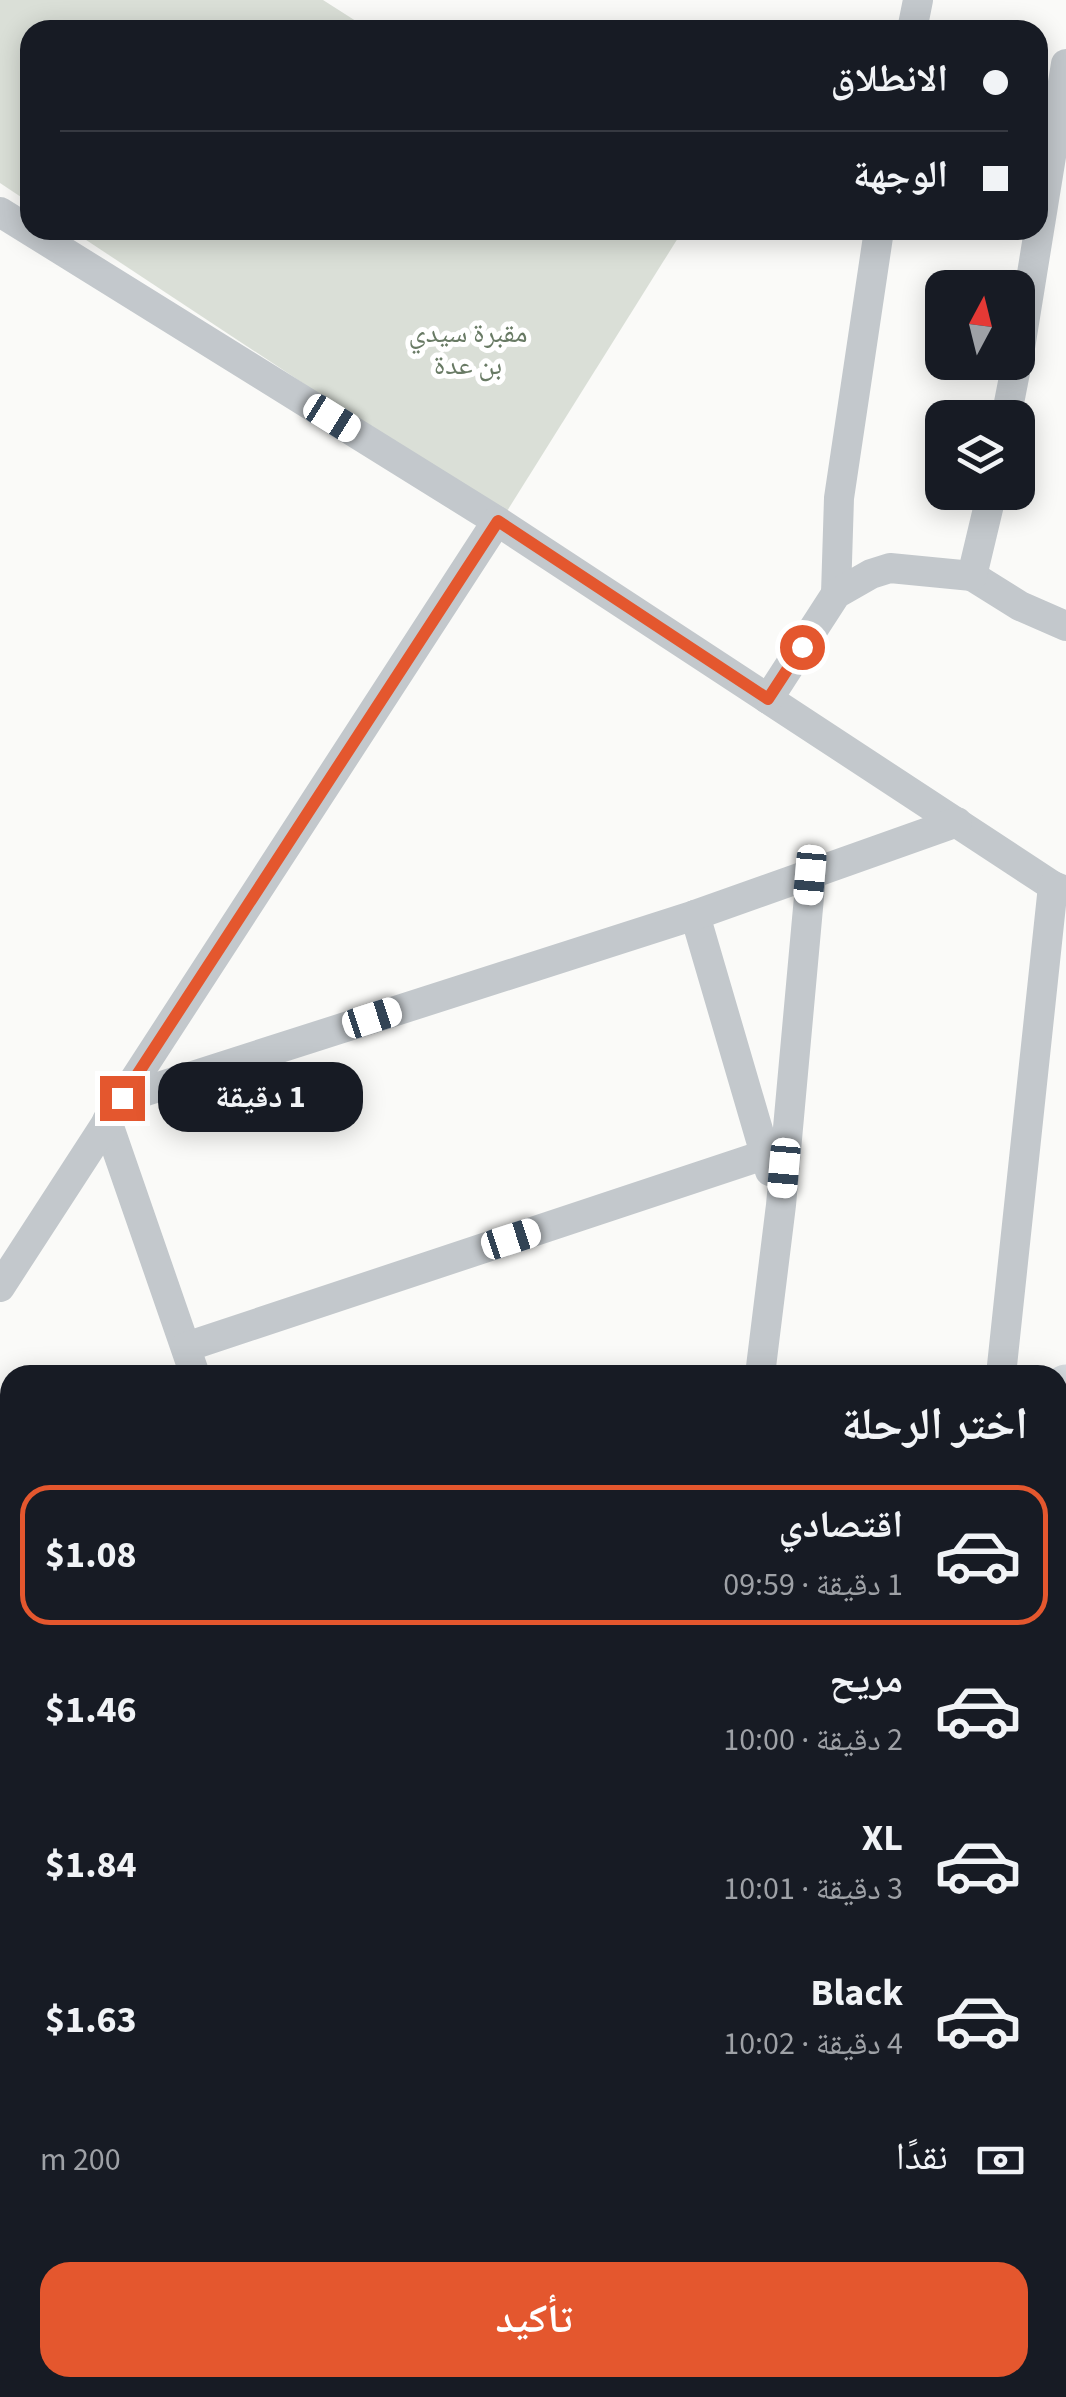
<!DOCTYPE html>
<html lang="ar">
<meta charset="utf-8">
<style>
:root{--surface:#171b24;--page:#20242c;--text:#f1f3f6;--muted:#9ea1a6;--line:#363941;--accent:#e4572e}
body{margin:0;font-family:"Source Sans 3","Noto Naskh Arabic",sans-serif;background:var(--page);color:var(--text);direction:rtl;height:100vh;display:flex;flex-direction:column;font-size:38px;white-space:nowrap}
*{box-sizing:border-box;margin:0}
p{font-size:32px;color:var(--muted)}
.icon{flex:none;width:55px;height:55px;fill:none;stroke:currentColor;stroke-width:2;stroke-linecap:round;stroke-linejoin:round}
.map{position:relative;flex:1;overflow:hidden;direction:ltr}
.sheet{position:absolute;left:0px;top:1365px;width:1068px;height:1032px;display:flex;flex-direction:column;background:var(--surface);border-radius:30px 30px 0 0;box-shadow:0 5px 25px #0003;direction:rtl}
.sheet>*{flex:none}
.banner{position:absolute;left:20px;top:20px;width:1028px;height:220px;border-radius:30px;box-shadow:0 5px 25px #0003;direction:rtl;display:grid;align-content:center;height:220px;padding:0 40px;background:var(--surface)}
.needle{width:65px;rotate:7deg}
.tools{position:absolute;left:925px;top:270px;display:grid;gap:20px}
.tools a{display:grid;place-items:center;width:110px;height:110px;border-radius:20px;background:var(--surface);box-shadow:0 5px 25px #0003;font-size:50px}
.end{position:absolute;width:45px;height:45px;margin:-22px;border:12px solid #e4572e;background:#fff;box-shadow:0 0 0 5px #fff}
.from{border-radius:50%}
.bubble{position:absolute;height:70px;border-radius:30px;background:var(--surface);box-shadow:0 5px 25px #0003;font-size:32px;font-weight:700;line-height:70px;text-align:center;direction:rtl}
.car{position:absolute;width:30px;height:60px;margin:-30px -15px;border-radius:12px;box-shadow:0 0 8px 2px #0007;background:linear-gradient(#fff 24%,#345 0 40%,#fff 0 76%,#345 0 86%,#fff 0)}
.banner b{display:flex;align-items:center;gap:35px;height:95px;font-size:38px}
.banner b+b{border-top:2px solid var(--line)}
.banner i{width:25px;height:25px;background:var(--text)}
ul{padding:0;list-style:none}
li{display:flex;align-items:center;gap:30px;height:140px;margin:0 20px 15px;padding:0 20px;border:5px solid transparent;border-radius:30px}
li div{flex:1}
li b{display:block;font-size:38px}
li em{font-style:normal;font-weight:700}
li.on{border-color:var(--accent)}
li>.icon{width:90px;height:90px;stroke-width:1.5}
h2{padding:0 40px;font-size:45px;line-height:120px}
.pay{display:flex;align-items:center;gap:25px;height:110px;padding:0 40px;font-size:38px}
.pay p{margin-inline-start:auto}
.cta{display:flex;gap:20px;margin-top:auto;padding:20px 40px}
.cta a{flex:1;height:115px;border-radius:30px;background:var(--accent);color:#fff;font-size:40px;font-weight:700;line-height:115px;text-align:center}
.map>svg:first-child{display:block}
</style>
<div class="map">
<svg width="1066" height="2397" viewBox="0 0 1066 2397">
<rect width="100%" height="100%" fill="#fafaf8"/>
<g fill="#dadfd7">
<path d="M0 0H323L370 30H30V203L0 183Z"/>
<path d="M71 230H683L504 516Z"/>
</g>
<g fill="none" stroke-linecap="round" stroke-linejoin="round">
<g stroke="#c3c8cc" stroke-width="30">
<path d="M912 30 918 0"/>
<path d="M0 212 497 521 1053 886 1066 891"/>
<path d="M1018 360 1066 64"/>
<path d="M1006 418 1017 362"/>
<path d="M972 576 1020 606 1066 626"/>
<path d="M836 594 839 498 879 230"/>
<path d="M768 699 836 594 871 574 890 568 972 576 992 492"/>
<path d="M695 915 770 1171"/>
<path d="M121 1099 695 915 957 822"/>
<path d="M107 1121 195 1375"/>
<path d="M0 1287 497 521"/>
<path d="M186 1347 764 1155"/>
<path d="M760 1375 781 1205 811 875"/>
<path d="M1001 1375 1053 886"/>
<path d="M0 1411 10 1447"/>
<path d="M0 1710 10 1708"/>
<path d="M1058 1721H1066"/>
<path d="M0 2120 10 2127"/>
<path d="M0 2247 10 2230"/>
<path d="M1058 2324 1066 2314"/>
<path d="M428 2388 443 2397"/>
</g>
<g stroke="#d6dbdf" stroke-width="45">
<path d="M1058 1470 1066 1387"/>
<path d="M1009 2397 1015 2388"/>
</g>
</g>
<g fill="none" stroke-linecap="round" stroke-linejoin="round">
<path stroke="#e4572e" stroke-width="12" d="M122 1098 498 521 768 699 802 647"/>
</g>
<g text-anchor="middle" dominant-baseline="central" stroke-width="10" stroke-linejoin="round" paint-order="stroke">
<g font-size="28" fill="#687a64" stroke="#fff">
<text x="468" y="333">مقبرة سيدي<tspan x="468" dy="32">بن عدة</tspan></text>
</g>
</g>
</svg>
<div class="tools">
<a><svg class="needle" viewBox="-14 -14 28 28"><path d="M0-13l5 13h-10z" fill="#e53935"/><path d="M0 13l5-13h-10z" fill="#9ea1a6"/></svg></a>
<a><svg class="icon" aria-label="layers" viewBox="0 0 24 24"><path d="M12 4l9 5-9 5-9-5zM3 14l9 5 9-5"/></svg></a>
</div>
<i class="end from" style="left:802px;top:647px"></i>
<i class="end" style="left:122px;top:1098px"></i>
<div class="bubble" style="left:158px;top:1062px;width:205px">1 دقيقة</div>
<i class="car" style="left:332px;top:418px;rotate:122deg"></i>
<i class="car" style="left:810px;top:875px;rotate:185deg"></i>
<i class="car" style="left:372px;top:1018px;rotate:72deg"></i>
<i class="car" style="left:784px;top:1168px;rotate:185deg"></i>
<i class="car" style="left:511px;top:1239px;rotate:72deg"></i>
<div class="banner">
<b><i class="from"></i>الانطلاق</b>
<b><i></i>الوجهة</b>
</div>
<section class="sheet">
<h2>اختر الرحلة</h2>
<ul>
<li class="on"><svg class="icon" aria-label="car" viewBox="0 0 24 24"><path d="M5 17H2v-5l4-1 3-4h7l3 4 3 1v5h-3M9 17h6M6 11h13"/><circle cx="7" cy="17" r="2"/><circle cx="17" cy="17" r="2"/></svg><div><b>اقتصادي</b><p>1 دقيقة · 09:59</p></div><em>$1.08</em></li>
<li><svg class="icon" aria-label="car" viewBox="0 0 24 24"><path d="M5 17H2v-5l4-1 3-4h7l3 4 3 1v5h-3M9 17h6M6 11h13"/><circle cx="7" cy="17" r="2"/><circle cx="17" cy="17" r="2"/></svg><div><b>مريح</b><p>2 دقيقة · 10:00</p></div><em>$1.46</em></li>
<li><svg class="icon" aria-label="car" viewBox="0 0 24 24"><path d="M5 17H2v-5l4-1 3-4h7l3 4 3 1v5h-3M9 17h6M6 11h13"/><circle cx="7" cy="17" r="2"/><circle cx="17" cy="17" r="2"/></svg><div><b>XL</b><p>3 دقيقة · 10:01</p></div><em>$1.84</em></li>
<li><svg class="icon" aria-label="car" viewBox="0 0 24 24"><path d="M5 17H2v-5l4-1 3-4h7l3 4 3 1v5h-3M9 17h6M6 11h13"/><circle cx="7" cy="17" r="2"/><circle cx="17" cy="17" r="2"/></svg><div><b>Black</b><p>4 دقيقة · 10:02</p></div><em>$1.63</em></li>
</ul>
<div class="pay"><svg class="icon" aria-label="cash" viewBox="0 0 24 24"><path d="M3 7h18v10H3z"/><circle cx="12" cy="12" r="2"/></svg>نقدًا<p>200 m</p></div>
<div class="cta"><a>تأكيد</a></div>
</section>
</div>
